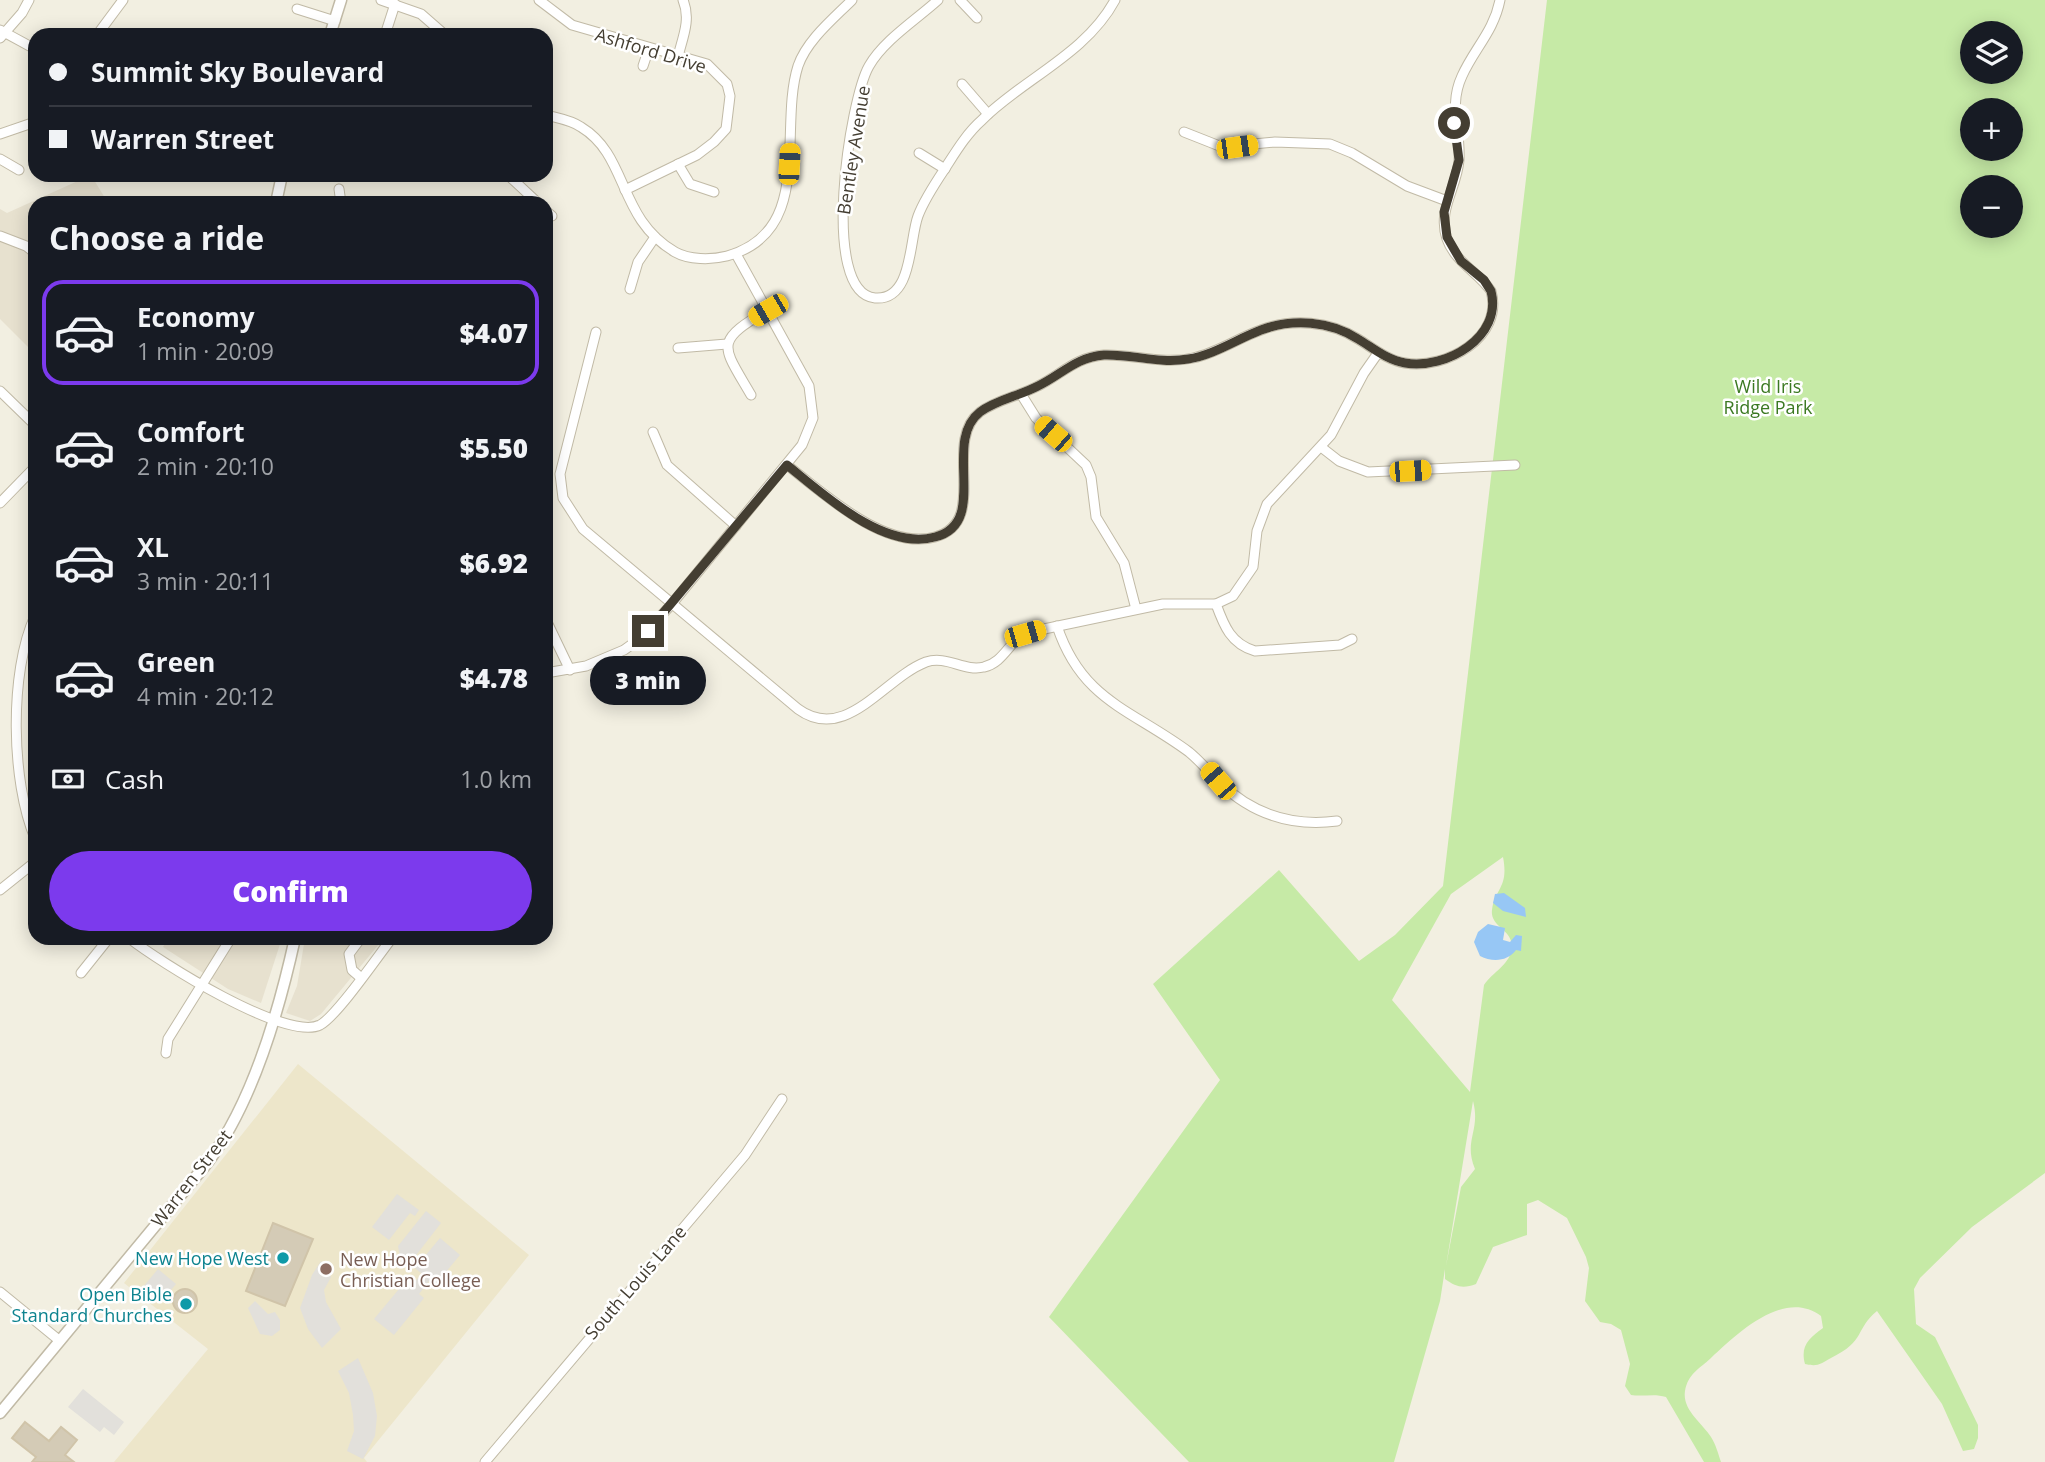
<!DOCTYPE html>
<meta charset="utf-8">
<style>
:root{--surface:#171b24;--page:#20242c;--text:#f1f3f6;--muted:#9ea1a6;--line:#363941;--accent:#7c3aed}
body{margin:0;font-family:"Open Sans",sans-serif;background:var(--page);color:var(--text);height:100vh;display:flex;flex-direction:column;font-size:26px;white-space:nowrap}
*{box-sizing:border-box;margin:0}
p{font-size:23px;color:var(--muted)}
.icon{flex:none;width:38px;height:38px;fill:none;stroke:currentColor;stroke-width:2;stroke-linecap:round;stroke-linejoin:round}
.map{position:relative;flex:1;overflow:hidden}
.details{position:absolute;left:28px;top:196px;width:525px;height:749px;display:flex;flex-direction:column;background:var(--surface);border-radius:21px;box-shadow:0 4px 18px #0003}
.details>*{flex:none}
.banner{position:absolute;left:28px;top:28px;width:525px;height:154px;border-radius:21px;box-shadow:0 4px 18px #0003;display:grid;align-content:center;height:154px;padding:0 21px;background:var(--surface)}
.tools{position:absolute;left:1960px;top:21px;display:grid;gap:14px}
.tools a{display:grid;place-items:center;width:63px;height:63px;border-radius:50%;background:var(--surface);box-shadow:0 4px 18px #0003;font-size:35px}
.end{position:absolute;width:32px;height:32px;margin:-16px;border:9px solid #443e32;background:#fff;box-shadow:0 0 0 4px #fff}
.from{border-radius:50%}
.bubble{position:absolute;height:49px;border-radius:24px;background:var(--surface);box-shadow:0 4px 18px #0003;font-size:23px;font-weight:800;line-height:49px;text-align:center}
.car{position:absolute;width:21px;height:42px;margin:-21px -10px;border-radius:9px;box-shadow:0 0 5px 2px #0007;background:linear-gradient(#f5c518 24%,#345 0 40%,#f5c518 0 76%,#345 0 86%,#f5c518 0)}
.banner b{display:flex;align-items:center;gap:24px;height:66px;font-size:26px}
.banner b+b{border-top:2px solid var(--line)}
.banner i{width:18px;height:18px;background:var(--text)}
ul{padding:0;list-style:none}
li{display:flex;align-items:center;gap:21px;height:105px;margin:0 14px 10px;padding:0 7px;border:4px solid transparent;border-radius:21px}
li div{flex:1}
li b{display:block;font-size:26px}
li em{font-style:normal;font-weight:800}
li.active{border-color:var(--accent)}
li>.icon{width:63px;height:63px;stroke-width:1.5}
h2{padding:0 21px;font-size:32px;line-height:84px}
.pay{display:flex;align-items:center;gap:18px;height:77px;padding:0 21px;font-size:26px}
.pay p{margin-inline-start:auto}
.primary-button{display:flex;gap:14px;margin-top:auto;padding:14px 21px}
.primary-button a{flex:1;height:80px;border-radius:42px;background:var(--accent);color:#fff;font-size:28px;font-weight:800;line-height:80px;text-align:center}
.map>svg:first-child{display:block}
</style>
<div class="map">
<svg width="2045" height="1462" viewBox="0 0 2045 1462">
<rect width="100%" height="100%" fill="#f2efe1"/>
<g fill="#e7e1cf">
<path d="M91 175 108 203H35V354L0 319V209L7 213Z"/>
<path d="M168 938H282L261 1003 228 989 163 947Z"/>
<path d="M305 938H384L321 1014 310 1021 286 1013 297 986Z"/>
</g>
<path fill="#ede6ca" d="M298 1064 529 1255 364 1458 367 1462H114L208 1349 124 1283Z"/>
<path fill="#c6eaa6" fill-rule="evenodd" d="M1547 0H2045V1173L1972 1227 1920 1278 1914 1289 1916 1324 1935 1337 1978 1425V1438L1974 1449 1963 1451 1942 1404 1877 1311C1855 1329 1866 1341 1831 1358 1820 1364 1818 1367 1805 1364 1800 1346 1809 1338 1823 1328L1821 1316C1784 1288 1737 1334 1711 1358 1699 1369 1688 1374 1685 1391 1682 1410 1702 1423 1711 1437 1716 1445 1718 1453 1721 1462H1704L1666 1397C1654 1393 1644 1397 1631 1395L1625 1386 1630 1364 1621 1330 1611 1324 1600 1322 1585 1301 1589 1268 1586 1257 1567 1218 1538 1200 1527 1204V1235L1493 1247 1476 1284C1463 1289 1456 1287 1445 1279V1269L1440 1301 1394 1462H1189L1049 1317 1220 1080 1153 984 1279 870 1359 961 1395 935 1443 886ZM1972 33H2011V72H1972ZM1972 110H2011V149H1972ZM1972 187H2011V226H1972ZM1503 857C1509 888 1495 888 1492 910 1490 925 1508 929 1511 941 1516 962 1493 971 1484 985L1470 1092 1392 1000 1451 894ZM1473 1101C1481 1131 1463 1140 1475 1169L1461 1187 1446 1266Z"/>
<g fill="#e2e0db">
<path d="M397 1194 419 1210 415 1216 410 1213 389 1240 372 1227Z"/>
<path d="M426 1211 441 1223 407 1267 401 1262 398 1246Z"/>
<path d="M440 1238 460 1255 435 1285 429 1281 419 1294 424 1298 394 1335 374 1319 404 1283 410 1287 422 1274 415 1268Z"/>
<path d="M321 1261 331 1277 324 1290 326 1302 341 1329 322 1348 308 1329 300 1308 312 1275Z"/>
<path d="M158 1269 176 1284 161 1302 143 1287Z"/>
<path d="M255 1301 268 1314 275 1312 280 1320V1330L272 1336 260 1334 248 1308Z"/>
<path d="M358 1358 373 1393 377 1416 375 1436 363 1459 347 1451 354 1431 353 1415 349 1393 338 1371Z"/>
<path d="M83 1389 124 1422 114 1435 104 1427 100 1432 68 1407Z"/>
</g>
<g fill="#97c7f5">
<path d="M1504 893 1525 908 1526 917 1503 911 1493 903 1495 894Z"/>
<path d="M1488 924 1505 928 1503 940 1510 942 1516 935 1522 936 1521 951 1516 950C1507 962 1492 962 1480 956L1474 942 1478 932Z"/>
</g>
<g fill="#d4cbb6" stroke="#d0c4a9" stroke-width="2">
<path d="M273 1223 313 1239 285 1306 246 1291Z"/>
<circle cx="185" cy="1301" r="12"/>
<path d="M25 1422 49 1441 61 1427 77 1440 65 1455 74 1462H32L36 1457 12 1438Z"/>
</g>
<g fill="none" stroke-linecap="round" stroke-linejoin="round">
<g stroke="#c1baa6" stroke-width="11">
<g id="minor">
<path d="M381 0 421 14 445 35"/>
<path d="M539 0 572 25 707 64 727 84 730 96 726 129 714 142 697 155 625 190"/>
<path d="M938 0C916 20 884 40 869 66 850 99 819 293 875 298 913 301 909 240 918 216 924 200 934 185 944 170 955 153 966 134 982 120 1023 79 1086 54 1115 0"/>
<path d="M960 0 977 18"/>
<path d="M297 9 335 21"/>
<path d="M0 30 35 49"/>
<path d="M97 35 123 0"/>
<path d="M385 35 395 4"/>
<path d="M0 38 22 13 29 0"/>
<path d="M678 56C683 37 691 19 683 0"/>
<path d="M643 66 649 48"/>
<path d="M962 84 988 114"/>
<path d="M546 115C557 118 571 120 581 127 629 156 617 218 675 252 689 260 711 260 727 256 815 232 778 129 798 66 807 40 833 19 852 0"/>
<path d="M1184 132 1222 147 1275 142 1330 144 1352 153 1407 186 1447 201"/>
<path d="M0 134 35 122"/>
<path d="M919 153 945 169"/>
<path d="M0 159 19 170"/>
<path d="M678 164 690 184 714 192"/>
<path d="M160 175H173"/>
<path d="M508 175 538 203"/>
<path d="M339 189 341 203"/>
<path d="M546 211 552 216"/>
<path d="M0 236 26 246 35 253"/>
<path d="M630 289 638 262 655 237"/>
<path d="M596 332 560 474 563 498 583 529 798 709C846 744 884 678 926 662 947 655 964 672 984 667 1003 663 1009 642 1025 633L1163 604H1216L1233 596 1253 567 1257 531 1267 504 1331 435 1364 373 1378 353"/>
<path d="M678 348 727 344"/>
<path d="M0 391 35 425"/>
<path d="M1021 394 1036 418 1086 465 1091 477 1096 517 1124 563 1136 609"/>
<path d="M751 395C722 345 713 342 768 310"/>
<path d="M653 432 667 465 736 526"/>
<path d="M1321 447 1339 461 1368 472 1515 465"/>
<path d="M787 465C823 493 885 551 935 537 991 522 941 442 980 412 996 400 1019 396 1038 386 1061 375 1075 357 1104 355 1134 354 1162 365 1193 358 1217 353 1238 338 1261 330 1292 318 1330 321 1358 339 1373 348 1387 360 1405 363 1446 370 1504 337 1491 291 1478 272 1455 262 1447 239 1437 210 1457 188 1459 160 1461 130 1448 106 1462 76 1474 49 1494 31 1500 0"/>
<path d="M0 503 35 467"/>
<path d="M1216 604C1224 626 1231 644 1255 651L1340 645 1352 639"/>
<path d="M35 616C9 672 11 782 35 838"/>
<path d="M546 620 570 670"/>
<path d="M1057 626C1082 701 1131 709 1189 752 1200 761 1209 772 1219 782 1252 814 1291 827 1337 821"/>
<path d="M546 673 586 666 624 650 638 640 671 605 802 445 813 418 809 386 736 254"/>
<path d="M0 890 35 862"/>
<path d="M129 938C158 961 286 1042 320 1025 337 1016 378 956 392 938"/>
<path d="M81 973 109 938"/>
<path d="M360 977 352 970 349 954 361 938"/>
<path d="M166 1053 168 1039 231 938"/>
<path d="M0 1292 60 1341"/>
<path d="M485 1462 745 1155 782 1099"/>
</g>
</g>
<g stroke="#c1baa6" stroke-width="13">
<g id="tertiary">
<path d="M330 35 341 0"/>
<path d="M276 203 282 175"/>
<path d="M0 1413 208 1162C253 1102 279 1011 295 938"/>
</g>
</g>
<use href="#minor" stroke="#fff" stroke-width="9"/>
<use href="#tertiary" stroke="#fff" stroke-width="10"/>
</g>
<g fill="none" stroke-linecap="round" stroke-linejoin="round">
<path stroke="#443e32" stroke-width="9" d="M648 631 787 465C823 494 884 551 935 537 991 523 941 442 980 412 996 400 1019 396 1038 386 1061 375 1076 357 1104 355 1132 354 1159 364 1188 359 1214 355 1237 339 1261 330 1293 318 1330 321 1358 339 1373 348 1387 360 1405 363 1446 370 1503 337 1491 291L1484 280 1461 261 1447 237 1444 212 1459 160 1454 123"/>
</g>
<g fill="#0f9aa8" stroke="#fff" stroke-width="2.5">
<circle cx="283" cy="1258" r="7"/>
<circle cx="186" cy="1304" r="7"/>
</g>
<circle fill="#8d6e63" stroke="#fff" stroke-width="2.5" cx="326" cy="1269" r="7"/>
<g text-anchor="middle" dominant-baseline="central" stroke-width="5" stroke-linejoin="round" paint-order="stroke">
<g font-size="18" fill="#443e32" stroke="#fff">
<text transform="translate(651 50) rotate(17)">Ashford Drive</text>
<text transform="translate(853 150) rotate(-81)">Bentley Avenue</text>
<text transform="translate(191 1178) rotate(-52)">Warren Street</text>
<text transform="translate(635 1282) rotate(-49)">South Louis Lane</text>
</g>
<g font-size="18" fill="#3b7922" stroke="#fff">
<text x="1768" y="386">Wild Iris<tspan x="1768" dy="21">Ridge Park</tspan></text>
</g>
<g font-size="18" fill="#0d838f" stroke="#fff" text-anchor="end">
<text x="269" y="1258">New Hope West</text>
<text x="172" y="1294">Open Bible<tspan x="172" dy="21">Standard Churches</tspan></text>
</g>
<g font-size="18" fill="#785e54" stroke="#fff" text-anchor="start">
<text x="340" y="1259">New Hope<tspan x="340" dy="21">Christian College</tspan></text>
</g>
</g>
</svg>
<div class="tools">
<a><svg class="icon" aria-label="layers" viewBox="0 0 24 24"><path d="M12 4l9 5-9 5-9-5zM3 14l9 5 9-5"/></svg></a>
<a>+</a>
<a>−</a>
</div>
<i class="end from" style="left:1454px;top:123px"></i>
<i class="end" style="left:648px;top:631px"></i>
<div class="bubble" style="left:590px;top:656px;width:116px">3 min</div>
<i class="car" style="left:1237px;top:147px;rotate:82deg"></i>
<i class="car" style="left:789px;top:164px;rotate:3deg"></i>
<i class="car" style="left:768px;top:310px;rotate:240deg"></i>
<i class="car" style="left:1053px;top:434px;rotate:311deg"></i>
<i class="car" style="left:1410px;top:471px;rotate:87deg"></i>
<i class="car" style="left:1025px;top:634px;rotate:74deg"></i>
<i class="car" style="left:1218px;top:781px;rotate:319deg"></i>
<div class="banner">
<b><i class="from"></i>Summit Sky Boulevard</b>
<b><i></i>Warren Street</b>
</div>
<section class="details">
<h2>Choose a ride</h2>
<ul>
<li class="active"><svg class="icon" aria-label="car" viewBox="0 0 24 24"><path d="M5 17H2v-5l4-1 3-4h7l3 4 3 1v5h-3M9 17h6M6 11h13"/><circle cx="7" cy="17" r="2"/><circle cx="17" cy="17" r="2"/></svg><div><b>Economy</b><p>1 min · 20:09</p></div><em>$4.07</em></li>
<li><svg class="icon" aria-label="car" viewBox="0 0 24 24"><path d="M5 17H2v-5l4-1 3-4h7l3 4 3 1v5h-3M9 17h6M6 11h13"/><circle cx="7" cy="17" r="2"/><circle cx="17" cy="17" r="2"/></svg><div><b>Comfort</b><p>2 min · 20:10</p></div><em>$5.50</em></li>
<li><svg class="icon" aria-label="car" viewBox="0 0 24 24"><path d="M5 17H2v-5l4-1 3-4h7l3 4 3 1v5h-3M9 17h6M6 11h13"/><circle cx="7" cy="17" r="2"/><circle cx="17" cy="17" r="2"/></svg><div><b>XL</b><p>3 min · 20:11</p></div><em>$6.92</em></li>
<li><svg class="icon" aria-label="car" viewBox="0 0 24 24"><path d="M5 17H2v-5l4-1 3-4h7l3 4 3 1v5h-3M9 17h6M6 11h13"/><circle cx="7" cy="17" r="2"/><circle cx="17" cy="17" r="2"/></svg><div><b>Green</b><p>4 min · 20:12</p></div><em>$4.78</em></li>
</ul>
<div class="pay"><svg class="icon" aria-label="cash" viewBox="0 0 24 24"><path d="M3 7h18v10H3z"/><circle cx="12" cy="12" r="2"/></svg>Cash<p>1.0 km</p></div>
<div class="primary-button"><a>Confirm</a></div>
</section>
</div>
